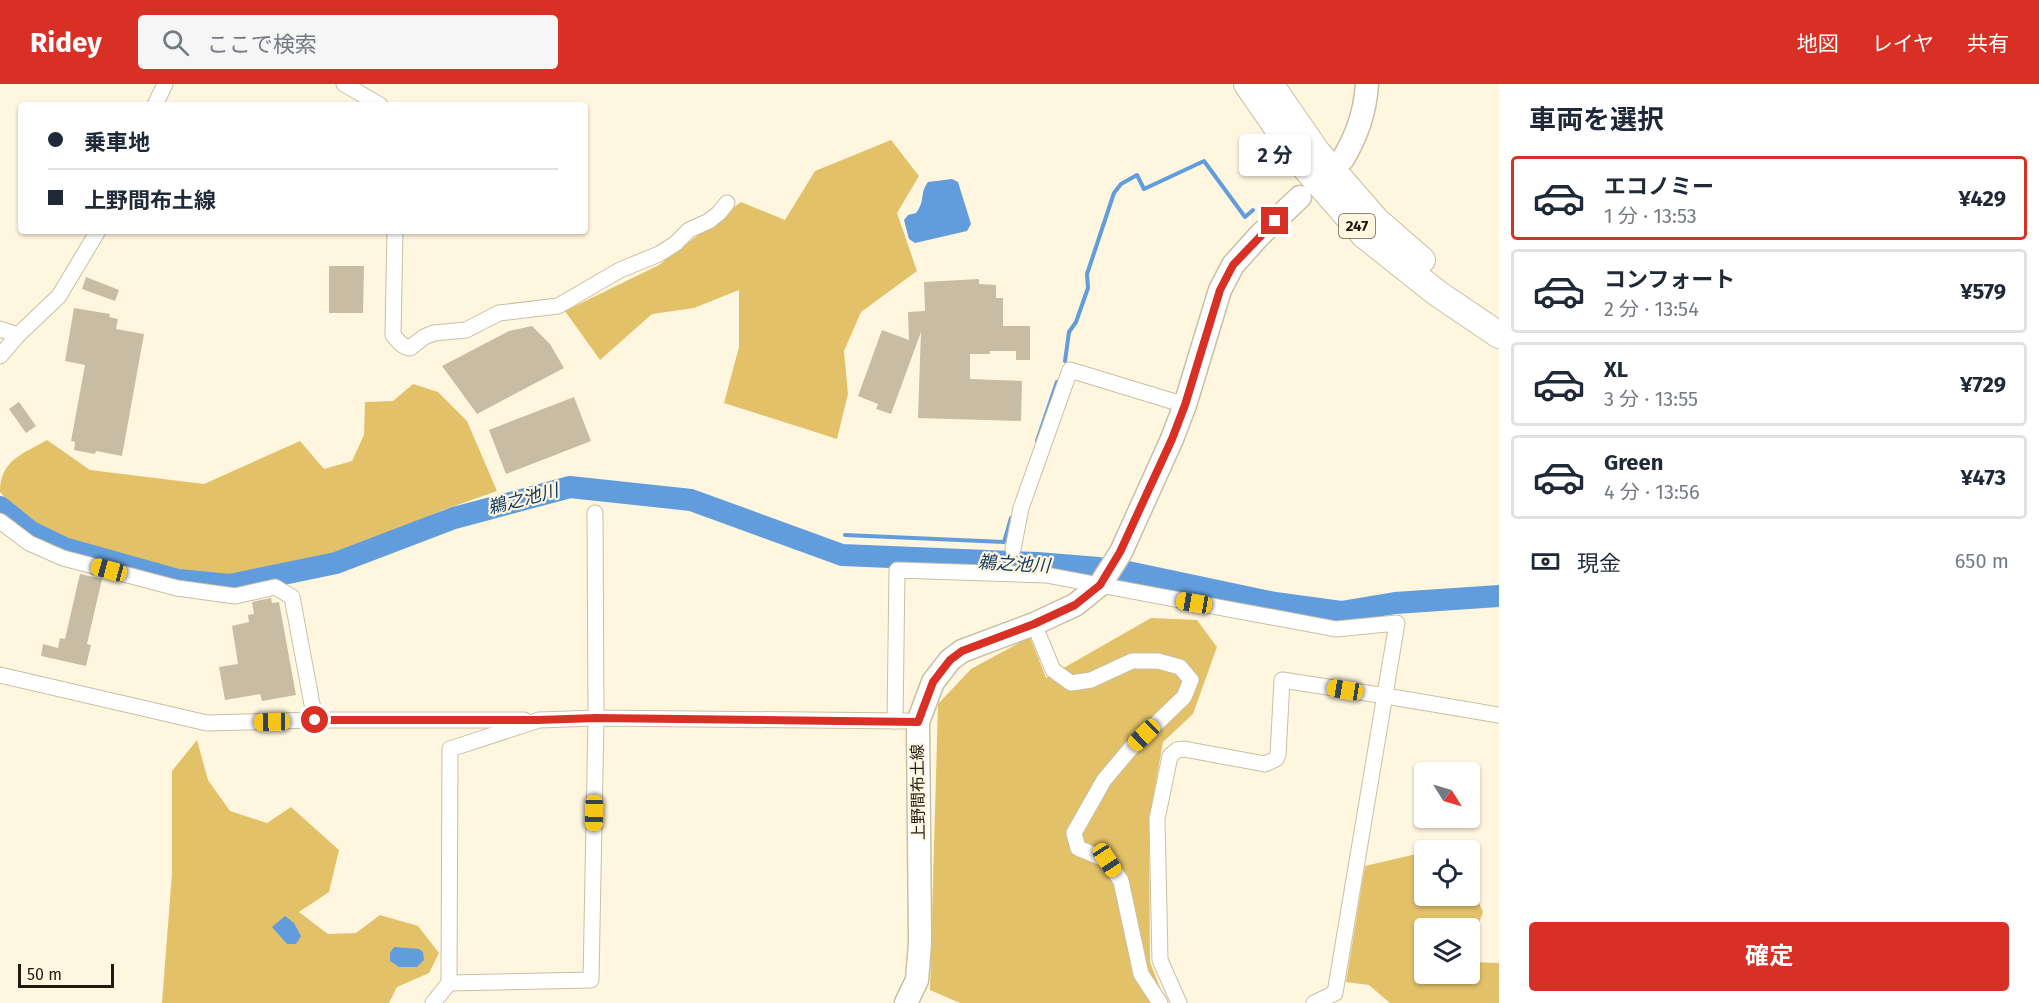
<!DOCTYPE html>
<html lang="ja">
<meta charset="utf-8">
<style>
:root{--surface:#fff;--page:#f6f6f7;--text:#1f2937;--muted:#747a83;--line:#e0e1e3;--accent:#d93025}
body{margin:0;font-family:"Fira Sans","Noto Sans JP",sans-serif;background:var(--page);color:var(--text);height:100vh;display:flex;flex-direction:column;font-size:22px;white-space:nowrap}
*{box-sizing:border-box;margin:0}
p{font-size:20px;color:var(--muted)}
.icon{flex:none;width:33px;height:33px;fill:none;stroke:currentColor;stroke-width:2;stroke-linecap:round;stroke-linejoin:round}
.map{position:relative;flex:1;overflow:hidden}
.sheet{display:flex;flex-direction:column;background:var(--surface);width:540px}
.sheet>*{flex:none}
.guide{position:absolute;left:18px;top:18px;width:570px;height:132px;border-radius:6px;box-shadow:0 2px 4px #0004;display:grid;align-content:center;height:132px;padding:0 30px;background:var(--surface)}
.needle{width:39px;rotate:127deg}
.fabs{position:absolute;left:1414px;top:678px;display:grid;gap:12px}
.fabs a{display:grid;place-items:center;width:66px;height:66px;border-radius:6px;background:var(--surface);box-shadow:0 2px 4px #0004;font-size:30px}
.scale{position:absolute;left:18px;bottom:15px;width:96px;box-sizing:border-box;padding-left:6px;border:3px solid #1f1b11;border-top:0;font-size:16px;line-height:21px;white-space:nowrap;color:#1f1b11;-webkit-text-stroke:4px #fff6df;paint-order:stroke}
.end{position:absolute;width:27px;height:27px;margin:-14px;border:8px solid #d93025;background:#fff;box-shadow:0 0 0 3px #fff}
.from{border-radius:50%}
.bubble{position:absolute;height:42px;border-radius:6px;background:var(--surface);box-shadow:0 2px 4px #0004;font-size:20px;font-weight:700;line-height:42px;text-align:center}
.car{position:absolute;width:18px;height:36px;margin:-18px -9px;border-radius:8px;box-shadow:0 0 4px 2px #0007;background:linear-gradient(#f5c518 24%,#345 0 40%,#f5c518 0 76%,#345 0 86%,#f5c518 0)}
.guide b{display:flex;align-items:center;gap:21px;height:57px;font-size:22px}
.guide b+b{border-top:2px solid var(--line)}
.guide i{width:15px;height:15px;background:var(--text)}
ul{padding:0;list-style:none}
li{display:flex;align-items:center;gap:18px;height:84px;margin:0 12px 9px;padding:0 18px;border:3px solid var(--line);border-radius:6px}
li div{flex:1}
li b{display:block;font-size:22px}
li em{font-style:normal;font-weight:700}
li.current{border-color:var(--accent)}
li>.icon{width:54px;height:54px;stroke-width:1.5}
h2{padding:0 30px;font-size:27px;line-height:72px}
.pay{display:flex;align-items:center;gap:15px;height:66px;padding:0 30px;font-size:22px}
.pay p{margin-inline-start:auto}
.cta{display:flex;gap:12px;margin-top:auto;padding:12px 30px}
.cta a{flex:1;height:69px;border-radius:6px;background:var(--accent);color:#fff;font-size:24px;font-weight:700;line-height:69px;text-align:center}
header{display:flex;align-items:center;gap:36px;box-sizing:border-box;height:84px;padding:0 30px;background:var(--accent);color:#fff}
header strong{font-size:28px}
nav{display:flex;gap:33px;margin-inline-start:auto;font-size:21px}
.search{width:420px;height:54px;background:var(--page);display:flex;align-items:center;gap:15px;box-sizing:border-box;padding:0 21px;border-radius:6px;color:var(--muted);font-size:22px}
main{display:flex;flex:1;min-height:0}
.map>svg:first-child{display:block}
</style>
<header>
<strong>Ridey</strong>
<div class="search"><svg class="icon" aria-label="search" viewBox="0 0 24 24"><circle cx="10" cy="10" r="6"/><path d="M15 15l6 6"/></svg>ここで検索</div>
<nav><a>地図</a><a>レイヤ</a><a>共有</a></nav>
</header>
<main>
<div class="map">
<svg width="1499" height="919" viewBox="0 0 1499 919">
<rect width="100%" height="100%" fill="#fff6df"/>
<g fill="#e2c169" fill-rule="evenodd">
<path d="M891 56 919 92 897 129 917 187 861 228 844 267 848 310 837 355 724 319 739 263V206L694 224 652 230 600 276 565 227 659 181 741 118 785 136 815 87Z"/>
<path d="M413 300 438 308 467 337 497 407 443 426 334 473 228 494 177 488 71 458 31 443 0 408C0 376 23 370 47 356L90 386 204 400 300 357 324 385 352 377 364 351 365 318 393 317Z"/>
<path d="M1151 534 1197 536 1217 563 1193 630 1163 658 1149 737 1150 878 1166 919H960L930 906 938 620 971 585 1030 553 1046 594Z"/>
<path d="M197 656 208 696 230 727 267 739 291 723 339 766 329 808 299 828 328 850 356 849 380 831 418 842 439 869 429 889 397 903 389 919H162L172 789V687Z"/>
<path d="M1425 768V812H1470V798L1483 828 1474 853 1471 878 1499 879V919H1390L1369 901 1346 898 1365 782ZM1470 844V890H1425V844Z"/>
</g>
<g fill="#619cdd">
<path d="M952 95 958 98 971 140 967 147 915 159 909 155 904 136 908 131 916 129C926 116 919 110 928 98Z"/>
<path d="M285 832 294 839 301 852 296 860H287L272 843Z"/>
<path d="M394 863 419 865 423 868 424 876 417 883H399L390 877V869Z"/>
</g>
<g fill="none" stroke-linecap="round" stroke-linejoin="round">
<g stroke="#619cdd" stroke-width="4">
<path d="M1065 277 1069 248 1076 238 1088 204 1087 190 1114 109 1121 100 1137 91 1144 105 1204 77 1245 133 1253 126"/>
<path d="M1037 357 1057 298"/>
<path d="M845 451 1004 458 1011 434"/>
</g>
<g stroke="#619cdd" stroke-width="22">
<path d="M0 423 31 448 64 464 178 496 230 501 336 479 454 434 570 403 691 416 842 471 1037 479 1099 484"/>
<path d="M1123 487 1275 519 1341 528 1395 519 1499 512"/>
</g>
</g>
<g fill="#c8bda2">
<path d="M329 182H364L363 229H329Z"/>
<path d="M86 193 119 206 115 217 82 205Z"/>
<path d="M979 195V200L996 201V214H1003V242H1030V276H1016V267H990V270H970V295L1022 297 1021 337 918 334 921 248 891 330 876 325 878 320 858 312 882 246 909 256 908 228 925 227 924 198Z"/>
<path d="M74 224 110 230 109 233 118 235 116 245 144 250 122 372 96 367 95 370 74 366 75 358 71 357 85 281 65 277Z"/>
<path d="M532 242 550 260 564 284 477 330 442 282 509 247Z"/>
<path d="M574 313 591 357 506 390 489 346Z"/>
<path d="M19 318 36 342 26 349 9 325Z"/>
<path d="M80 490 102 495 87 560 91 561 86 582 41 572 43 560 58 564 60 554 65 555Z"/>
<path d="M271 514 272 519 279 518 296 611 262 617 260 610 225 616 219 583 238 580 232 542 249 538 248 531 254 530 252 518Z"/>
</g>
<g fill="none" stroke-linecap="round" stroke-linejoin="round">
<g stroke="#c9bfa3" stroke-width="17">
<g id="minor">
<path d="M344 0 380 21"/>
<path d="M155 21 165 0"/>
<path d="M395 147 393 251C398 257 402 263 410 264L424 253 434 249 466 246 499 229 558 222 620 186 659 170 675 160 689 146 709 137 719 129 727 119"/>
<path d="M0 245 18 251"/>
<path d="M0 272 18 251 59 212 98 147"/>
<path d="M0 437 29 459 63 474 177 504 235 512 275 503 292 513 315 636"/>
<path d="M1013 465 1021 424 1070 286 1185 321"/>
<path d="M1034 540 1053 586 1071 599 1091 596 1132 577H1158L1180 583 1191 596 1184 613 1131 664 1104 696 1074 749 1078 764 1107 776 1121 797 1141 890 1160 919"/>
<path d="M0 591 207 639 315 636H524"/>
<path d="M895 637 897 486 1046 491 1336 545 1397 539 1335 909 1314 919"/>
<path d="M449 899 591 896 596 634 595 429"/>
<path d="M433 919 449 899 450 665 539 636 596 634 906 637"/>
<path d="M1179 919 1160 876 1157 735 1170 672 1177 666 1184 665 1265 680 1276 675 1278 671 1282 596 1386 612 1499 631"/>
</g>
</g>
<g stroke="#c9bfa3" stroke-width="25">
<g id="secondary">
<path d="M1343 75C1357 51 1365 29 1367 0"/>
<path d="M906 919 917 896 920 859 918 638 933 598 950 576 962 567 1034 540 1075 521 1100 501 1121 468 1172 355 1185 321 1220 206 1233 181 1259 152 1300 113"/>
</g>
</g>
<g stroke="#c9bfa3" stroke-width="28">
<g id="trunk">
<path d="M1247 0 1302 80 1364 151 1437 209 1499 251"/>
<path d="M1270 0 1317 68 1376 136 1422 176"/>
</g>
</g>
<use href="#minor" stroke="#fff" stroke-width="15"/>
<use href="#secondary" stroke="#fff" stroke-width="22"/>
<use href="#trunk" stroke="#fff" stroke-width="26"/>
</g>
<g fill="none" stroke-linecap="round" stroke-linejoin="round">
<path stroke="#d93025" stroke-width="8" d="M315 636H538L596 634 918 638 933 598 950 576 962 567 1034 540 1075 521 1100 501 1120 468 1172 355 1185 321 1220 206 1233 181 1275 137"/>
</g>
<g text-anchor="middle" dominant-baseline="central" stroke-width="4.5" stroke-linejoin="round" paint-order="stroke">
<rect fill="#fff6df" stroke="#625d4f" stroke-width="1.5" x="1339" y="130" width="36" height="24" rx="4.5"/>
<g font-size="15" font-weight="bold" fill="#1f1b11">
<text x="1357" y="142">247</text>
</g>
<g font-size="16" fill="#1f1b11" stroke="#fff6df">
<text transform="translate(918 708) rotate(-91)">上野間布土線</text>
</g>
<g font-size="18" font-style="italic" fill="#113b65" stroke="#fff6df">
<text transform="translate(523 415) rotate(-15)">鵜之池川</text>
<text transform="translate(1014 480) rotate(3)">鵜之池川</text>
</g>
</g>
</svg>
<div class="fabs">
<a><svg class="needle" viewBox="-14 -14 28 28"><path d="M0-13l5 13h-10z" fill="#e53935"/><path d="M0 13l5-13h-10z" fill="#747a83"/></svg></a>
<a><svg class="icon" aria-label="locate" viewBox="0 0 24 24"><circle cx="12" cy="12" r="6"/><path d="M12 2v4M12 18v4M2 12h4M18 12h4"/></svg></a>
<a><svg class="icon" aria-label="layers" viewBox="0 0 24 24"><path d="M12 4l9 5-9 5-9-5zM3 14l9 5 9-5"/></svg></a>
</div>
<div class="scale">50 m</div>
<i class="end from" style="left:315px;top:636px"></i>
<i class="end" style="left:1275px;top:137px"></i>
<div class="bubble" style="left:1239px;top:50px;width:72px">2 分</div>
<i class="car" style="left:109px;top:486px;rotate:285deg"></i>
<i class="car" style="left:1194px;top:519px;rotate:280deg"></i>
<i class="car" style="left:1345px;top:606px;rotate:279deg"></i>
<i class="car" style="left:272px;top:638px;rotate:269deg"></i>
<i class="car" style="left:1144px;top:651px;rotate:226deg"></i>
<i class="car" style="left:594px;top:729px;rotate:181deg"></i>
<i class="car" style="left:1107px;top:776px;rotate:147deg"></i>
<div class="guide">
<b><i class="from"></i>乗車地</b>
<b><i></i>上野間布土線</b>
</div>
</div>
<section class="sheet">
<h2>車両を選択</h2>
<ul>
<li class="current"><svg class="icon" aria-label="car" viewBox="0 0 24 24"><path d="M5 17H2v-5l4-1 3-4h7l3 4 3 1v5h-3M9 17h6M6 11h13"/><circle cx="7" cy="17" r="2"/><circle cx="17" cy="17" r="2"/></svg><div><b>エコノミー</b><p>1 分 · 13:53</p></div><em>¥429</em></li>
<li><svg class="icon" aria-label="car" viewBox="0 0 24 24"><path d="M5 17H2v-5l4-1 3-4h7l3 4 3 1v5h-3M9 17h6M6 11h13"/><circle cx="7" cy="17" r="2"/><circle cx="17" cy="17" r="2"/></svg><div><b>コンフォート</b><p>2 分 · 13:54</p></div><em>¥579</em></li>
<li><svg class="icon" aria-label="car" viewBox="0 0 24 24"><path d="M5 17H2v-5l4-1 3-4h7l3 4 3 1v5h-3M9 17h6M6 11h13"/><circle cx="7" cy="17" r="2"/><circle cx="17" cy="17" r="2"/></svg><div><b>XL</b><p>3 分 · 13:55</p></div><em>¥729</em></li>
<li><svg class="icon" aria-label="car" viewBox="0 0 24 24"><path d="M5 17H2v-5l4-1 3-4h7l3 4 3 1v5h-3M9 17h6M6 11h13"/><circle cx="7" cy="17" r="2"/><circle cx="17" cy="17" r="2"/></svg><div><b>Green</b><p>4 分 · 13:56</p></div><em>¥473</em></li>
</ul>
<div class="pay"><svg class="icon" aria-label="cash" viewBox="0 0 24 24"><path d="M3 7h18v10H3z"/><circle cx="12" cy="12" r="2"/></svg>現金<p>650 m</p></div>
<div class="cta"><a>確定</a></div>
</section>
</main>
